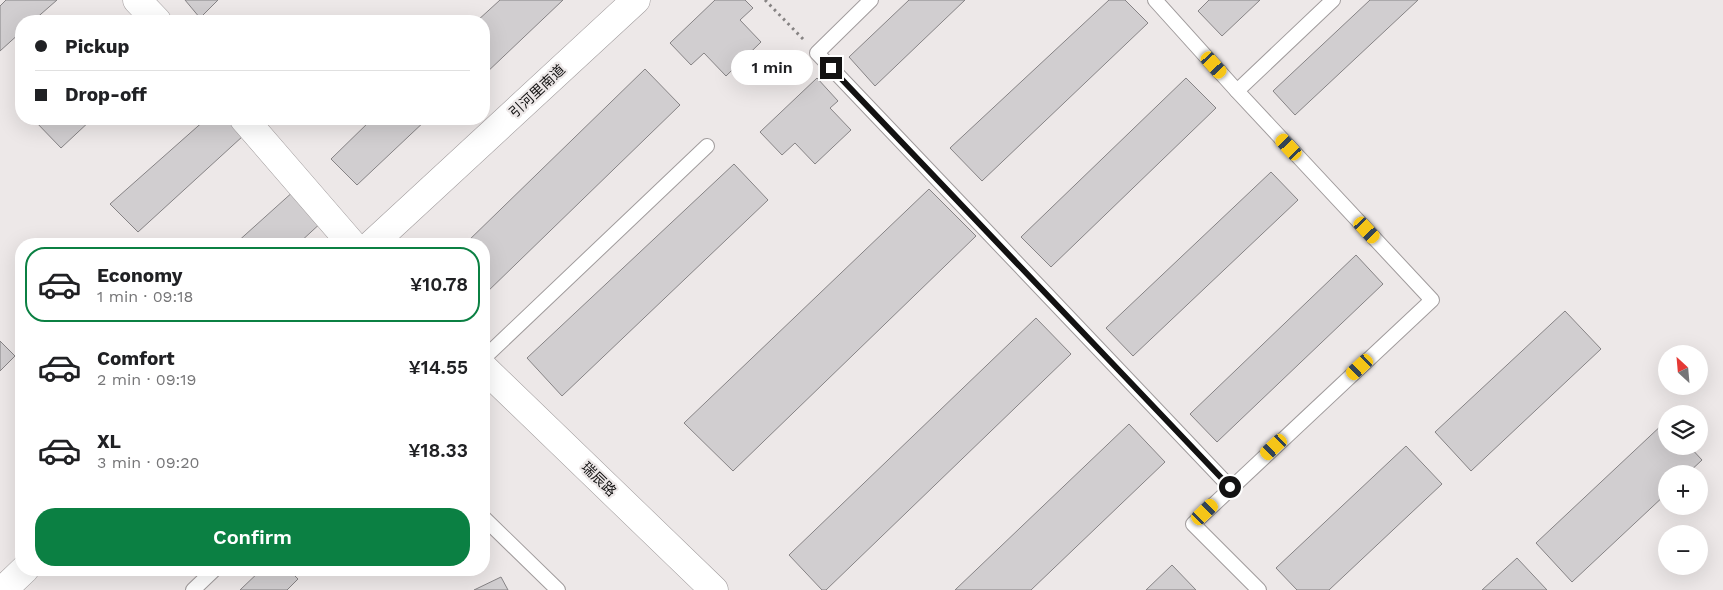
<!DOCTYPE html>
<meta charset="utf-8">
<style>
:root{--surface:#fff;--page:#f2f2f2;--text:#202124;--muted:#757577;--line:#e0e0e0;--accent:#0b8043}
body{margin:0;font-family:"Work Sans","Noto Sans SC",sans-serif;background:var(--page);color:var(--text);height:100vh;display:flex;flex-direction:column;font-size:19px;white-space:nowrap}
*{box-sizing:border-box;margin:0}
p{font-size:16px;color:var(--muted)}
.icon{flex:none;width:28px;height:28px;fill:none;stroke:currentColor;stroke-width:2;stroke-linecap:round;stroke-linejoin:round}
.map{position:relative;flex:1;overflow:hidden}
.details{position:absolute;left:15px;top:238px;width:475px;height:338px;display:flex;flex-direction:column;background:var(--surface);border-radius:20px;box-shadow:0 5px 20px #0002}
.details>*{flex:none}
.banner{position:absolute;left:15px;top:15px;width:475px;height:110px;border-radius:20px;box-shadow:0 5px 20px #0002;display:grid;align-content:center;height:110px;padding:0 20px;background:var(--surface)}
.needle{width:32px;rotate:334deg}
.fabs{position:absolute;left:1658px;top:345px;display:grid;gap:10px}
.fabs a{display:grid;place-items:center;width:50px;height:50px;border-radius:50%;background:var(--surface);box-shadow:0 5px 20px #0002;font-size:25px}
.end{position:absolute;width:22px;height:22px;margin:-11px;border:6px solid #131212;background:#fff;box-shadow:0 0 0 2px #fff}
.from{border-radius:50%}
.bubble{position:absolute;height:35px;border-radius:18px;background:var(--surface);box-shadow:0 5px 20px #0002;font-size:16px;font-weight:600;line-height:35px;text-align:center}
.car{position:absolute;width:15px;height:30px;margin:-15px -8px;border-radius:6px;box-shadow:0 0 4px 1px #0007;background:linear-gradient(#f5c518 24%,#345 0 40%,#f5c518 0 76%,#345 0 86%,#f5c518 0)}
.banner b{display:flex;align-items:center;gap:18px;height:48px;font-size:19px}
.banner b+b{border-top:1px solid var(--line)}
.banner i{width:12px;height:12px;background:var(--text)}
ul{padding:9px 0 0;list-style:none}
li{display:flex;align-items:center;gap:15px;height:75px;margin:0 10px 8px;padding:0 10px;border:2px solid transparent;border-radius:20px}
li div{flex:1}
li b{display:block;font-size:19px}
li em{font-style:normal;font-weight:600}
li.active{border-color:var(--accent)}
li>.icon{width:45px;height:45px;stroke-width:1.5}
.cta{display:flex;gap:10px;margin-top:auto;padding:10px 20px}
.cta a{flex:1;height:58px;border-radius:20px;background:var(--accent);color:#fff;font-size:20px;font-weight:600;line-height:58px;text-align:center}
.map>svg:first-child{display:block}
</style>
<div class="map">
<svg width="1723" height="590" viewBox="0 0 1723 590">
<rect width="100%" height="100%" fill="#ede8e8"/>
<g fill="#d1ced0" stroke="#868385">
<path d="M6 0H57L33 21H21V32L0 51V6Z"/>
<path d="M185 0H218L200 18Z"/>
<path d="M500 0H563L484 75V21H477Z"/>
<path d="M715 0H745L753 8 740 20 761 42 726 76 704 53 691 65 670 43Z"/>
<path d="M909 0H965L875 86 849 57Z"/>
<path d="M1109 0H1125L1148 23 982 181 950 148Z"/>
<path d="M1209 0H1260L1222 36 1198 11Z"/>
<path d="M1370 0H1418L1295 115 1273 91Z"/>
<path d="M645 69 680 105 484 295V244H465Z"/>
<path d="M817 78 838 101 830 108 851 130 815 164 795 143 782 155 760 132Z"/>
<path d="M1186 78 1216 108 1051 267 1021 237Z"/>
<path d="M35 119H92L61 148 34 120Z"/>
<path d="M206 119H227L243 136 138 232 110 204Z"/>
<path d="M372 119H427L357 185 331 159Z"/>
<path d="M734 164 768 200 562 396 527 358Z"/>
<path d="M1271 172 1298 200 1133 356 1106 328Z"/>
<path d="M929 189 976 236 733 471 684 423Z"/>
<path d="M295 190 324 220 298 244H235Z"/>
<path d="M1356 255 1383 284 1217 442 1190 414Z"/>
<path d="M1565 311 1601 349 1471 471 1435 432Z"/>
<path d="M1036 318 1071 354 826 590H822L789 555Z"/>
<path d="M0 341 15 356 0 371Z"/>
<path d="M1665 422 1666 446H1689L1702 460 1687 474H1666V494L1572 582 1536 543Z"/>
<path d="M1129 424 1165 462 1031 590H955Z"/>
<path d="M1406 446 1442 484 1329 590H1297L1276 568Z"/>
<path d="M1517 558 1547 590H1482Z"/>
<path d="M1172 565 1196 590H1146Z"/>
<path d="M262 569H288L298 579 287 590H240Z"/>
<path d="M501 577 508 590H474Z"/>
</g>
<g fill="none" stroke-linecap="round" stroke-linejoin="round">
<g stroke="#a09b9c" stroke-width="16">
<g id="service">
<path d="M871 0 817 53 1230 487"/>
<path d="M1155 0 1237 91 1432 300 1193 524 1259 590"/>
<path d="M1237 91 1333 0"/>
<path d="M484 358 707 146"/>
<path d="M484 518 558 590"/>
<path d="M193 590 215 569"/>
</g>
</g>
<g stroke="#a09b9c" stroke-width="29">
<g id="minor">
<path d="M137 0 157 21"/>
<path d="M244 119 352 244"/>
</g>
</g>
<g stroke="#a09b9c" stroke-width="29">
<g id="tertiary">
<path d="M372 244 636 0"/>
<path d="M484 368 714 590"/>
<path d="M3 590 25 569"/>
</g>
</g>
<path stroke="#868383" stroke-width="3" stroke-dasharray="2.5 4" stroke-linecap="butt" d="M765 0 804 40"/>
<use href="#service" stroke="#fff" stroke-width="14"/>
<use href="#minor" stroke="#fff" stroke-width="28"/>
<use href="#tertiary" stroke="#fff" stroke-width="28"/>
</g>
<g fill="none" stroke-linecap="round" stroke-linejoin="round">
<path stroke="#131212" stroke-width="6" d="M831 68 1230 487"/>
</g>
<g text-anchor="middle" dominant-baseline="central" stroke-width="4.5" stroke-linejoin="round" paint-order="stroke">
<g font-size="14" fill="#131212" stroke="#ede8e8">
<text transform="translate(537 91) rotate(-43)">引河里南道</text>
<text transform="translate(599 479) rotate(44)">瑞辰路</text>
</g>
</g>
</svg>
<div class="fabs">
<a><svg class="needle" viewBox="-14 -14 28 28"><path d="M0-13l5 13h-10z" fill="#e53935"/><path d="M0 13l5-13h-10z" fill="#757577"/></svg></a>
<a><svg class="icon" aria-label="layers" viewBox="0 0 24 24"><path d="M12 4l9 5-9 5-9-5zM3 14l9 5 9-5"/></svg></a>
<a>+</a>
<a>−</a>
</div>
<i class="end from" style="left:1230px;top:487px"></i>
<i class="end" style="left:831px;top:68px"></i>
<div class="bubble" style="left:731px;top:50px;width:82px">1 min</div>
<i class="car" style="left:1214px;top:65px;rotate:138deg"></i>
<i class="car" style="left:1289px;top:147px;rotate:317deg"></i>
<i class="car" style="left:1367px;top:230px;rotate:137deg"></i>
<i class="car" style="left:1360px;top:367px;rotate:227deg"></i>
<i class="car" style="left:1274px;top:447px;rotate:227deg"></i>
<i class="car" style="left:1205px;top:512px;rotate:46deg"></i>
<div class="banner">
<b><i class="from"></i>Pickup</b>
<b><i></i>Drop-off</b>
</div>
<section class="details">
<ul>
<li class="active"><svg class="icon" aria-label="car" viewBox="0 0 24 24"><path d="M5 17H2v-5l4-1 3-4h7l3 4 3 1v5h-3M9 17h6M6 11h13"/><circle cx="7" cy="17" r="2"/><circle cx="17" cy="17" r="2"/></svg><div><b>Economy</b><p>1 min · 09:18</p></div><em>¥10.78</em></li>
<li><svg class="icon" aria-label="car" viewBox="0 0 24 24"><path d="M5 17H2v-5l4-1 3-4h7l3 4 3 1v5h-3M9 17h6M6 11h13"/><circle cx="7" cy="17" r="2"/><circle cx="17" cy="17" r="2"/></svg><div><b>Comfort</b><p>2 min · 09:19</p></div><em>¥14.55</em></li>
<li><svg class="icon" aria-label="car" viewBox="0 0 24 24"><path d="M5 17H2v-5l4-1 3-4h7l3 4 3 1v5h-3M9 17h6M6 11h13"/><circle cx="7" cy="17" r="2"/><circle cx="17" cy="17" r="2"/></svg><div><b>XL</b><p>3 min · 09:20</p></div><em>¥18.33</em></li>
</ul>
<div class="cta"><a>Confirm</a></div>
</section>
</div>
